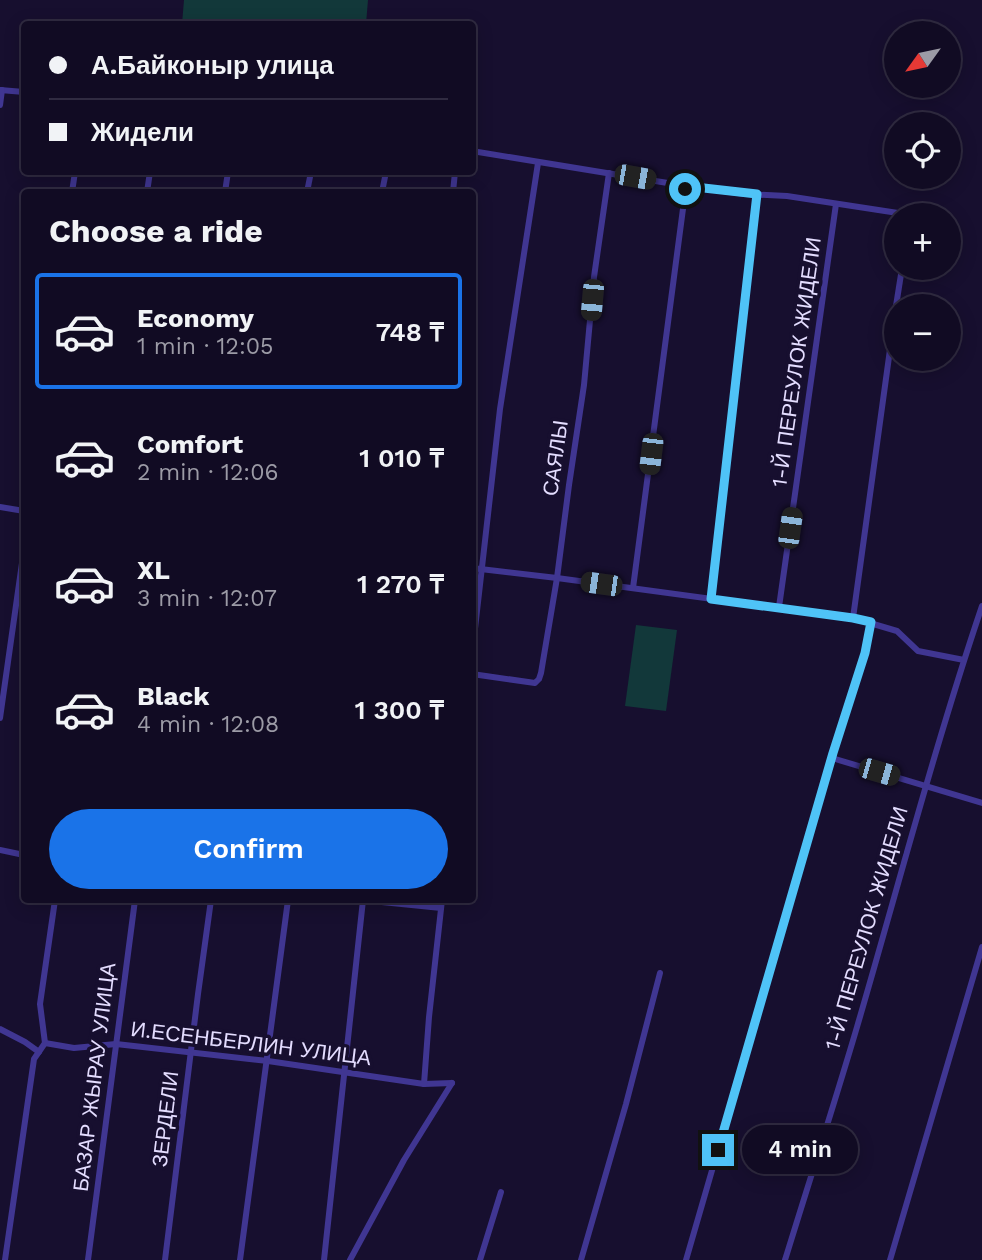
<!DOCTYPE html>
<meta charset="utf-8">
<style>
:root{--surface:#110b23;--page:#1e1930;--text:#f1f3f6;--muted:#9c9ba6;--line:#302b41;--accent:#1a73e8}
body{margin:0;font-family:"Work Sans",sans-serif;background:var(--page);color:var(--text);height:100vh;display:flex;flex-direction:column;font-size:26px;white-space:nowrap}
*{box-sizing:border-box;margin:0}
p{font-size:23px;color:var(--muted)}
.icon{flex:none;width:38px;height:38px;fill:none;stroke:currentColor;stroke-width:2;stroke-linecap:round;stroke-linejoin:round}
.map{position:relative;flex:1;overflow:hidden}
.details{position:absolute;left:21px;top:189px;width:455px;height:714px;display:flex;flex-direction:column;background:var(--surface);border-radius:7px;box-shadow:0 4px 18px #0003,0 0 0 2px var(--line)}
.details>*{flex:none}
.top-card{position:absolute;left:21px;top:21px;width:455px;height:154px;border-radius:7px;box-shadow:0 4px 18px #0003,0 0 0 2px var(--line);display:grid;align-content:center;height:154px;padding:0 28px;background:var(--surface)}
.needle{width:46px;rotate:237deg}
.buttons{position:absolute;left:884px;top:21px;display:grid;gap:14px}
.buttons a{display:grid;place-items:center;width:77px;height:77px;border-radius:50%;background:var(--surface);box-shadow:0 4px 18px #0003,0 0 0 2px var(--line);font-size:35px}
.end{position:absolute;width:32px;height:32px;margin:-16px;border:9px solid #4fc3f7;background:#111;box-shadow:0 0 0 4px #111}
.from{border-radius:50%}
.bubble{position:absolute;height:49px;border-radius:24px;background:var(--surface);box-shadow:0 4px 18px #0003,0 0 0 2px var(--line);font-size:23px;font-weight:600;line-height:49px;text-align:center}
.car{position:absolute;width:21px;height:42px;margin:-21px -10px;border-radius:9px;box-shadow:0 0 5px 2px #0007;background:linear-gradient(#222 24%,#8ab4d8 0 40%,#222 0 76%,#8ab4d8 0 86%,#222 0)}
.top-card b{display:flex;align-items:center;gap:24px;height:66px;font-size:26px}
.top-card b+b{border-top:2px solid var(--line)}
.top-card i{width:18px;height:18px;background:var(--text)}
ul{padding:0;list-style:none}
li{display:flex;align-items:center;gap:21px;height:116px;margin:0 14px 10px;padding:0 14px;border:4px solid transparent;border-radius:7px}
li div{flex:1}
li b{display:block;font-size:26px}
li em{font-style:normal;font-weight:600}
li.on{border-color:var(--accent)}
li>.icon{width:63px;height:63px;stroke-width:1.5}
h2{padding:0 28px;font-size:32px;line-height:84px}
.action{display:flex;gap:14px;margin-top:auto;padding:14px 28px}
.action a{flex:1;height:80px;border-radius:42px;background:var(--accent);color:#fff;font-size:28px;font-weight:600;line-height:80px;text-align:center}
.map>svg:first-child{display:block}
</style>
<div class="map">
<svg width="982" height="1260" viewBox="0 0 982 1260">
<rect width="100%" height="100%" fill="#170f2f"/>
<g fill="#12383a">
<path d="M184 0H368L366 24H182Z"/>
<path d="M636 625 677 630 666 711 625 706Z"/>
</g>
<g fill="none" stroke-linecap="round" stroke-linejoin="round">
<g stroke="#403692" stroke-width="6">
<path d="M0 90 24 92"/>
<path d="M0 105 2 90"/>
<path d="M472 151 686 186 745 194 787 196 911 215"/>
<path d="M72 192 75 172"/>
<path d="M147 192 150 172"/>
<path d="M225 192 228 172"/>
<path d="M307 192 311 172"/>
<path d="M382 192 386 172"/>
<path d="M453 192 455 172"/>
<path d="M896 306 902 268"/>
<path d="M0 507 24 511"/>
<path d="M472 568 557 578 853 618 897 631 918 651 964 660"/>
<path d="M633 588 686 186"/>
<path d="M711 599 757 194"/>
<path d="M779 607 836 204"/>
<path d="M853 618 896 306"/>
<path d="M472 655 500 409 538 163"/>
<path d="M472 674 535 683 539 679 541 673 557 578 569 485 584 385 594 277 609 173"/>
<path d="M0 718 24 549"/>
<path d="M832 758 982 803"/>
<path d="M0 850 24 855"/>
<path d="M362 900 441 908"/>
<path d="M0 1029 25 1042 39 1052"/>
<path d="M45 1043 74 1048 116 1044 268 1061 424 1084 452 1083"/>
<path d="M424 1084 429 1017 442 900"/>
<path d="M5 1260 34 1059 45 1043 40 1004 55 900"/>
<path d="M88 1260 135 900"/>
<path d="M165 1260 198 994 211 900"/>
<path d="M240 1260 288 900"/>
<path d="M324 1260 363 900"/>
<path d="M350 1260 404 1160 452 1083"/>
<path d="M480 1260 501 1192"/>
<path d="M581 1260 626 1104 660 973"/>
<path d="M686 1260 833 753 865 653 871 622"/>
<path d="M785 1260C809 1182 834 1105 857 1027 898 887 935 745 982 606"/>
<path d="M890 1260 982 947"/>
</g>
</g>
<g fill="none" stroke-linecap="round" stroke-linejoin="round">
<path stroke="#4fc3f7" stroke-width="9" d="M685 189 686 186 757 194 711 599 853 618 871 622 865 653 833 753 718 1150"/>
</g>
<g text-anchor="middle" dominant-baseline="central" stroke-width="7" stroke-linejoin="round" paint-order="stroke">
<g font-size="21" fill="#e4ddff" stroke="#170f2f">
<text transform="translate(796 362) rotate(-82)">1-Й ПЕРЕУЛОК ЖИДЕЛИ</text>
<text transform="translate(555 458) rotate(-82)">САЯЛЫ</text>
<text transform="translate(866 928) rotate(-74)">1-Й ПЕРЕУЛОК ЖИДЕЛИ</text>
<text transform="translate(251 1043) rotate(7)">И.ЕСЕНБЕРЛИН УЛИЦА</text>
<text transform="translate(94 1077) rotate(-83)">БАЗАР ЖЫРАУ УЛИЦА</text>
<text transform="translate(165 1119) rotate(-83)">ЗЕРДЕЛИ</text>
</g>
</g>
</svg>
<div class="buttons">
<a><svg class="needle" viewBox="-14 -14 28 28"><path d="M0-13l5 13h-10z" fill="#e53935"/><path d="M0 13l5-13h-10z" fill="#9c9ba6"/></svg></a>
<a><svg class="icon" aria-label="locate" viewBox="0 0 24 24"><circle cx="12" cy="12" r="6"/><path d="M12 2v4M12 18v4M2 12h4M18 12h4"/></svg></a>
<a>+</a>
<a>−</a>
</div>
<i class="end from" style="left:685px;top:189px"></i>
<i class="end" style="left:718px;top:1150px"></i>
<div class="bubble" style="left:742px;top:1125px;width:116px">4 min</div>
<i class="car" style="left:635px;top:177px;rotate:100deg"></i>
<i class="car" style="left:592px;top:300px;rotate:185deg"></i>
<i class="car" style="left:651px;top:454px;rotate:187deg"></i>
<i class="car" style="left:790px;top:528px;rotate:8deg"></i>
<i class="car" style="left:601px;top:584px;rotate:278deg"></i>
<i class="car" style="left:879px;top:772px;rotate:106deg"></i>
<div class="top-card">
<b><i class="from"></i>А.Байконыр улица</b>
<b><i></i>Жидели</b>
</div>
<section class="details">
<h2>Choose a ride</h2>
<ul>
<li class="on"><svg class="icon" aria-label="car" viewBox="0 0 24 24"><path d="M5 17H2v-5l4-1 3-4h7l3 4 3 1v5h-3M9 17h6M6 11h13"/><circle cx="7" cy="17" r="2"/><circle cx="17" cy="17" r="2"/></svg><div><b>Economy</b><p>1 min · 12:05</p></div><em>748 ₸</em></li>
<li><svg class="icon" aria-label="car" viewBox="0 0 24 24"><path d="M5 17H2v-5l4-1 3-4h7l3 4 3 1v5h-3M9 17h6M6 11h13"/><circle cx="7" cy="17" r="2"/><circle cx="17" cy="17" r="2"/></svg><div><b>Comfort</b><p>2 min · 12:06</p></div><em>1 010 ₸</em></li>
<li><svg class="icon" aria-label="car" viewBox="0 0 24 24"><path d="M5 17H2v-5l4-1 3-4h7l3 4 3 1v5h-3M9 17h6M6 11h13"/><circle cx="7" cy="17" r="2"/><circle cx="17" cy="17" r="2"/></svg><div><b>XL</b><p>3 min · 12:07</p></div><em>1 270 ₸</em></li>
<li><svg class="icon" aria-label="car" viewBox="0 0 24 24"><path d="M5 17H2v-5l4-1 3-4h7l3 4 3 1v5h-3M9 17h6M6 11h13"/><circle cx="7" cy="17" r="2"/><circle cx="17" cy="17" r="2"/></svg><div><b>Black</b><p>4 min · 12:08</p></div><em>1 300 ₸</em></li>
</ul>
<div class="action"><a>Confirm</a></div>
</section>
</div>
